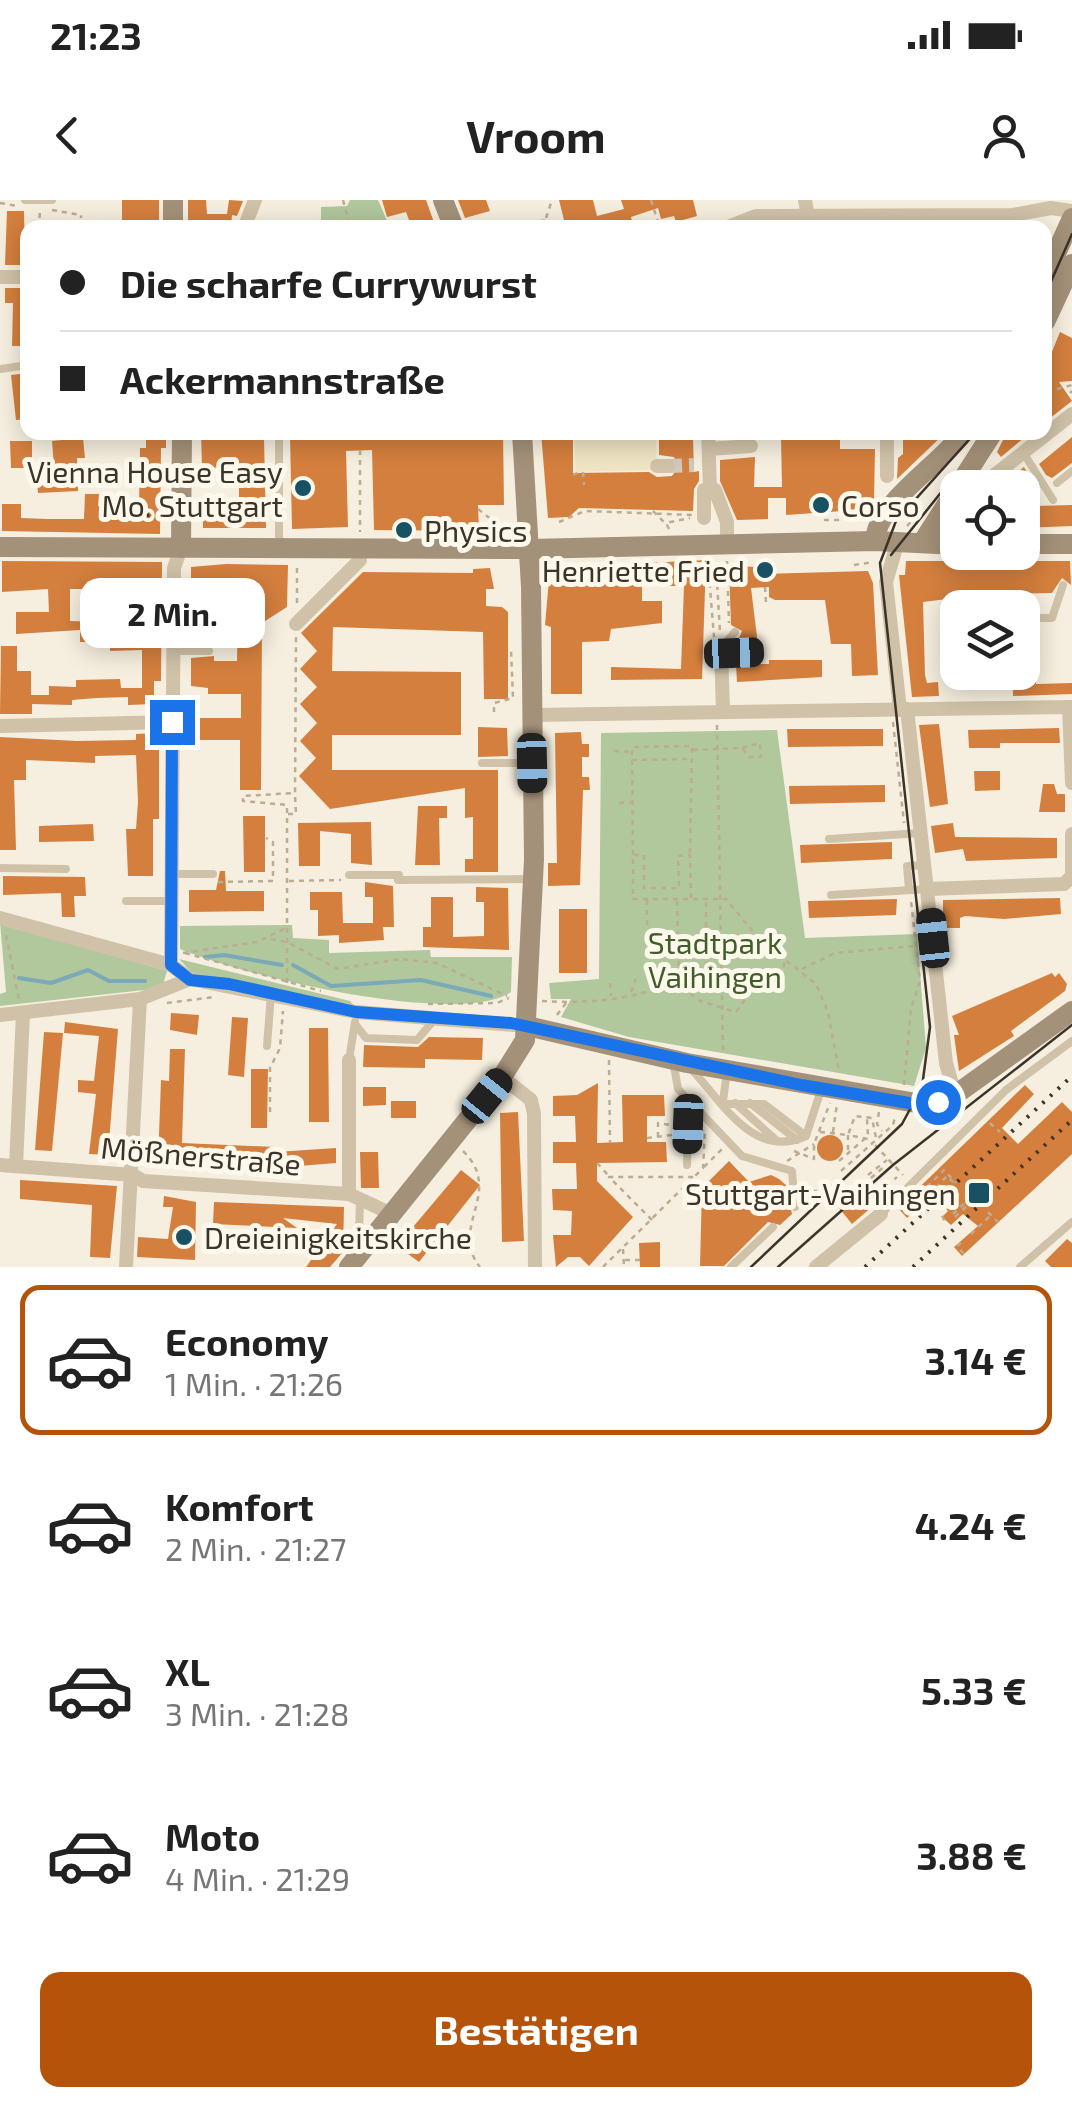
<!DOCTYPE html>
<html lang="de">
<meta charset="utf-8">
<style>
:root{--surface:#fff;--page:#f6f6f6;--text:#222;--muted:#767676;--line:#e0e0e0;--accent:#b45309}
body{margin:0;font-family:"Exo 2",sans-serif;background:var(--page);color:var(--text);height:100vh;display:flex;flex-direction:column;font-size:38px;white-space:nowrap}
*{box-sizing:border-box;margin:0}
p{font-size:32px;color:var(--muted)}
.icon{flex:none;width:55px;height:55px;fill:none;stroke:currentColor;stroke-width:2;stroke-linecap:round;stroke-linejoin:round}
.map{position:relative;height:1067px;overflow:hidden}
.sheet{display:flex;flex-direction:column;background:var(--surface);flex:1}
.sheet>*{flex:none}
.top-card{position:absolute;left:20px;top:20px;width:1032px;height:220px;border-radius:20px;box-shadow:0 5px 25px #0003;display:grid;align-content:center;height:220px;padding:0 40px;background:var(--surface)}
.controls{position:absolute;left:940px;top:270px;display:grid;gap:20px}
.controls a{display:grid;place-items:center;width:100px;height:100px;border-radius:20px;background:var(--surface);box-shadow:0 5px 25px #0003;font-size:50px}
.end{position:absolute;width:45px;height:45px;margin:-22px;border:12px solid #1a73e8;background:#fff;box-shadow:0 0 0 5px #fff}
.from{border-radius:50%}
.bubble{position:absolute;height:70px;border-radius:20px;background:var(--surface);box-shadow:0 5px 25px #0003;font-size:32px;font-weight:700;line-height:70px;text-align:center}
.car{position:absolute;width:30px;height:60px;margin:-30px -15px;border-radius:12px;box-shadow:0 0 8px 2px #0007;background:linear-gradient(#222 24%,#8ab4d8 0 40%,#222 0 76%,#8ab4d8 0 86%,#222 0)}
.top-card b{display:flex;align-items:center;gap:35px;height:95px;font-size:38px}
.top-card b+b{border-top:2px solid var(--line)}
.top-card i{width:25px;height:25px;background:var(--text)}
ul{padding:18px 0 0;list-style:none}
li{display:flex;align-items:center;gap:30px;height:150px;margin:0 20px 15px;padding:0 20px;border:5px solid transparent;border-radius:20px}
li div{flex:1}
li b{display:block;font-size:38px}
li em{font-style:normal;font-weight:700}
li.on{border-color:var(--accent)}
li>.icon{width:90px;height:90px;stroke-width:1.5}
.button{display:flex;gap:20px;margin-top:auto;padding:20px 40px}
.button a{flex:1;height:115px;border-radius:20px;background:var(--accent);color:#fff;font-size:40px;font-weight:700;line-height:115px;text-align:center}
.status{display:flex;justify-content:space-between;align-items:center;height:70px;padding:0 50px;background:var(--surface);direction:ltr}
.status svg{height:28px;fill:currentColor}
header{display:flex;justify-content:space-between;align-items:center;height:130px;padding:0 40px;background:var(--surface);font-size:45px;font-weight:700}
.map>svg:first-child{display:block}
</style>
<div class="status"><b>21:23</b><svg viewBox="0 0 49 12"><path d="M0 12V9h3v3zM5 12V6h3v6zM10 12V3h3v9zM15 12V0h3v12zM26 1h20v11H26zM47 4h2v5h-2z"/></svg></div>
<header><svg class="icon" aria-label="back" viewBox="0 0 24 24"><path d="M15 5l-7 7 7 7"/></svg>Vroom<svg class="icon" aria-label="person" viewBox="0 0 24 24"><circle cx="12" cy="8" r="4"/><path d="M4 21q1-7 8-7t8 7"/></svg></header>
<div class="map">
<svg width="1072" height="1067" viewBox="0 0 1072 1067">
<rect width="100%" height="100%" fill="#f6efdf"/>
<g fill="#b1c79c">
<path d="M350 0H378L388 23 375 27H321V7L347 6Z"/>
<path d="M777 530 805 738 917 734 926 848 914 886 629 837 561 817 571 799H551L549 783 599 779 601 533Z"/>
<path d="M0 722 167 771 162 788 0 806V794L6 792Z"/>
<path d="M292 725 293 738 329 740V753L430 750 431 757H512L511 792C457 828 241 775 180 749V726Z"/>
<path d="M179 759 350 801 355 807 193 774Z"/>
</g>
<path fill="#efe4c4" d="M574 233H644V239H656L657 270 575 272Z"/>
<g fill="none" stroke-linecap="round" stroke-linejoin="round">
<g stroke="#7aa9b7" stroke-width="4">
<path d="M205 757 224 755 282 765"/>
<path d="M293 765 331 786 421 780 491 796"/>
<path d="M19 778 51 783 88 770 109 781H145"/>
</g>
</g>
<g fill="#d47f3e" fill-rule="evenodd">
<path d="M122 0H159V28L122 23Z"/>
<path d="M188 0H206L207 14H227L229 0 243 1 237 16 232 15 231 28H193L188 23Z"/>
<path d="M382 0H426L436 28H412L406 12 387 17Z"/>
<path d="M458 0H486L490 11 465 18Z"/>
<path d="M559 0H593L597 16 624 9 621 0H693L697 16 676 22 674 16 661 19 658 8 631 17 634 28H566Z"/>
<path d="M7 11H24L25 65H5Z"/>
<path d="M5 88H24L28 146H12L13 103H5Z"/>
<path d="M1060 132 1072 138V181L1059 182 1072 201 1045 222V169Z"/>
<path d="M28 173V219L16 220 11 175Z"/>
<path d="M146 232H166V248H161L160 334 2 331V304H21V318L48 319H84L85 294H99L98 306H139L140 248H146Z"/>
<path d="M201 232H233L226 239 264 238 266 328H203V303H239V267L202 268Z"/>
<path d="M303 232H503L504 305H478L479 331 374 330 372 250 346 251 348 327 292 329 290 236Z"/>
<path d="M541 232H573V273L649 272 657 277 672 276 678 267 674 257 659 255V232L693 237 694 272 699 271V281L694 289 693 311 579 308 569 317 548 318Z"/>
<path d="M903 232H946L897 279 898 258 903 254Z"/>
<path d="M1007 232H1031L1001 257 997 252Z"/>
<path d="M781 236 840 240V249H875L874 301 857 310 786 315V298H768V319L737 320 720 281V260L755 257 754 287H782Z"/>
<path d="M1072 237V263L1052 278 1046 275 1039 264Z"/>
<path d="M83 238 85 258H77L78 291 38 293 37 281 55 280 52 241Z"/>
<path d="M10 241H32V268H11Z"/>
<path d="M1024 267 1034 285 1024 293 1035 306 1072 305V326L1022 328V288H998Z"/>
<path d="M706 360 702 479 611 480V467L681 469 684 386H662V379H642V401H662V423L611 429 609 441 582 442V494H551V427L545 425 550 368Z"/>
<path d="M2 361 162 362 161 481H154V504L128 505V497L96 498 72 500V505L32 504V514H0L1 446H17V471H31V495H49V486L76 487V480L120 479 121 488H142V450L110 451V442H80V430L16 434V412H49L48 389 2 392ZM144 378 146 433H128L127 411H109V422L70 421V389H87V382L101 379Z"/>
<path d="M906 361H1070L1071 385 1062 378 1052 393 947 395V399L923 402 925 475 927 483 938 482 939 496 912 497 899 375H905Z"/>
<path d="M226 364 288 365 287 407 262 423 261 590H240V540H190V518H241V494H208V488L191 486V458L214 456V461H237L238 412 231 396H214V446L191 444V367Z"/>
<path d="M729 366 762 367V374L868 371 873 383 878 475 852 476 851 444H831L825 400H775L769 397V387L751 388 758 445H736L742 431 731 425Z"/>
<path d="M490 368 494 389H486V406L502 407 508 412V499H484L483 432 333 427 332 471 461 472V535H332V570H498V672H465V659H473V617L465 618V588L330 609 299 576 316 558 300 541 317 523 300 504 317 487 300 469 317 451 301 433 363 372 473 373V369Z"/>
<path d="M769 460H822V477L737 482 736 464H769Z"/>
<path d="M1036 476V484L1072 483V494L1013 496V477Z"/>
<path d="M939 524 948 604 930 607 919 525Z"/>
<path d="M478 527 507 528 508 556 478 557Z"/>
<path d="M1059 528 1060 543H1000V548H969L968 530Z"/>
<path d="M787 529H883V546L788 547Z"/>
<path d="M581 532 582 544H589V557H582V577H589L590 590H583L580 685 548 686V663H557L555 533Z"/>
<path d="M159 533V619H153V676H128L126 629H136L138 602 136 555 95 556V563L26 560V580H14L16 650H0V537L77 541 136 540V534Z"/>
<path d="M974 571H1000V590L975 591Z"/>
<path d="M1043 584H1054L1057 594H1065V612H1039Z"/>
<path d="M885 585V602L790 604 789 586Z"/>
<path d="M418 606H447V618H439L440 665H415Z"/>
<path d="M243 616H265V672H244Z"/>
<path d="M371 622 372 665 351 663V634L320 631V666H299L298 623Z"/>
<path d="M953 623 955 637 1057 638V658L966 661 963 649 935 653 931 626Z"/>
<path d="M93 624 94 641 39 642V626Z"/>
<path d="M892 642V659L801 663 800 645Z"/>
<path d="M220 671H225L226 691H264V711L189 712V690H216Z"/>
<path d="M3 676 85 677 86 696H74L75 717H62L61 693 3 695Z"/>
<path d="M365 682 393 686 394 727H383L384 740 339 743V735L318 736V710H310V692H342L343 723H373V697H365Z"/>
<path d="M476 687 508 688 509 750 423 747V727H431V697H453V737L484 736V702H476Z"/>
<path d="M1060 698 1061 714 1004 719 965 716 960 718V728H943V700Z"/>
<path d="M897 699 896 715 809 718 808 701Z"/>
<rect x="559" y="709" width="28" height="64"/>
<path d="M1052 773 1055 777 1059 773 1067 784 1065 791 1011 831 1014 836 959 871 954 835H959L952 816Z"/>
<path d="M171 813 199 815 197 835 170 830Z"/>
<path d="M232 817 248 818 244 877 228 875Z"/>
<path d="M65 822 118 829 108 955 89 954 96 894 78 892V880L94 881 99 836 64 833Z"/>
<path d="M309 828H328L329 922H309Z"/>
<path d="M44 832 63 833 52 951 35 950Z"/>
<path d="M429 837 483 838 482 860 425 859V868L363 867 364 845 418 847Z"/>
<path d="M170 849H185L182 943 276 947V952L336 948V963L287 967 255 965V960L158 962 161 880 169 881Z"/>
<path d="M251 869H268L267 928H251Z"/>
<path d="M598 883 597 943 623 942 622 895H664L665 916H647V942H666L667 962 597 963V981L633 1017 589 1066 580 1057H568L556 1067 553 1035H571L572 1011 553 1010 552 989H577L576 963H553V942H576L575 916H553V896L577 895Z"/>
<path d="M1025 885 1034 894 1002 928 1018 944 1062 902 1072 912V954L962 1056 954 1047 978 1026 963 1014 951 1025 942 1017 948 1011 932 994 907 1018 898 1008Z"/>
<path d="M363 887H386V905L363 906Z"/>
<rect x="391" y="901" width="25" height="17"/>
<path d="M518 912 524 1041 502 1042 500 913Z"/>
<circle cx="830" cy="948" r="13"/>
<path d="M360 952H378L379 988H361Z"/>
<path d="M729 961 749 982 771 975 779 979 786 985 792 1014 780 1025 768 1022 724 1066H700L702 988Z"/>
<path d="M461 970 480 985 419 1062 397 1046Z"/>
<path d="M20 980 117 986 110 1058 90 1057 92 1005 20 999Z"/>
<path d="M855 985 873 1006 852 1024 835 1003Z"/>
<path d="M164 996 196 1002 195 1060 137 1057 138 1037 168 1039 173 1007H163Z"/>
<path d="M214 1002 344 1007 343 1052 330 1067H306L337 1024 283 1018 297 1028 213 1024Z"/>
<path d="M1067 1039 1072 1043V1067H1051L1045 1061Z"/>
<path d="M660 1042V1067H640L639 1043Z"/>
</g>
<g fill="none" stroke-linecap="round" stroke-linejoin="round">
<path stroke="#d1c9bb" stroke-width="14" stroke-dasharray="14 7" stroke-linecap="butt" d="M668 266 694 265"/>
<g stroke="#bcac92" stroke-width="2.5" stroke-dasharray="5 5" stroke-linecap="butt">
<path d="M343 0 350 27"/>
<path d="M651 0 660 28"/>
<path d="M0 3 18 6"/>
<path d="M52 10 81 15V18"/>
<path d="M546 18 552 0"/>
<path d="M314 26 387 28"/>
<path d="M39 28 40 9"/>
<path d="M511 28 546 20"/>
<path d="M1057 189 1072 185"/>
<path d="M1070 193 1072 191"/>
<path d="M360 250V332"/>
<path d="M583 272 584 285"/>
<path d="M573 275 579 272"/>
<path d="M478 309 507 332"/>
<path d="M653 311 665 323"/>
<path d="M843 313 867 312"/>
<path d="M909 315 917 307"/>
<path d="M824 320H840"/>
<path d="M559 322 585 311 693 315"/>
<path d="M907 326 921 310"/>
<path d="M669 329 666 323 690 318"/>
<path d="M727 361 729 423"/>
<path d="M708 363 714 437"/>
<path d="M716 365 720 432"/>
<path d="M765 365V374"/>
<path d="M854 365 873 362"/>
<path d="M709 385 714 365"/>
<path d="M765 387 766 402"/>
<path d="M297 403V366"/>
<path d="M494 512V503L513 498 511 450"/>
<path d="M893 522 904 623"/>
<path d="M717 525 723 852"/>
<path d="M693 550 742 548 749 557H761L760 543 742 548"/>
<path d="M614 551 632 552"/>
<path d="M632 560 689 559"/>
<path d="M619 603 631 602"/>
<path d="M288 614H296L295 595"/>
<path d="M633 655 632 547 692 546 690 654"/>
<path d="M289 681 341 680"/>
<path d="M218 682 273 681V642L266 638"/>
<path d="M691 698 690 655 678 656 679 688H644V655H633V699H726L760 740 816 784 828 812 839 871"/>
<path d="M647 700V727"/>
<path d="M677 701 679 777"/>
<path d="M6 735 19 800"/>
<path d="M271 739 287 742 338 769 400 759 437 763 507 796"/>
<path d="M680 742 706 741V697"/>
<path d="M183 753 257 742 286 728"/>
<path d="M185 753 321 791"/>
<path d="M802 769 835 753 915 746"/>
<path d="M674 782 700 801 736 812 756 784 781 777 785 761"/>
<path d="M287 783V605L243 601V596L295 593 296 436"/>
<path d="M610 783 611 796"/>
<path d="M631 792 636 779"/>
<path d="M542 801C587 804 640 800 681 778 716 759 723 747 767 747"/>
<path d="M167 803 214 797"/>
<path d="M428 804 497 803 509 798"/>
<path d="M557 815 566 803"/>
<path d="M609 860 610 943"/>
<path d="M904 885 911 809 920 781 911 701"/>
<path d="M270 912V868L280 848 283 811"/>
<path d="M879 912 877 924 882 931"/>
<path d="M990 923 1000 932"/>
<path d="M820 932 848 935 855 916 872 918 876 938"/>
<path d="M833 932 837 904"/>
<path d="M658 937V923L671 925"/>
<path d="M647 938 671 935 680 916"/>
<path d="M875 945 903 975"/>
<path d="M848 950V935L872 940"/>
<path d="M463 951C505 992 448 1027 480 1067"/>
<path d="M794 951 814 959V944L830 903"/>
<path d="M787 961 814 944"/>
<path d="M839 961 868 936 867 919"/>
<path d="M597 963 608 975"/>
<path d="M704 967 723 948"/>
<path d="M841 971 893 925 895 917"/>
<path d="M868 975 887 960"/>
<path d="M871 978 886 965"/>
<path d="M828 983 832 987"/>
<path d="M927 987 944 970 956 983"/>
<path d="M922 988 929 995 947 976 955 984"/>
<path d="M802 991H818"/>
<path d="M879 992 897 977"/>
<path d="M882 996 896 983"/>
<path d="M988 1012 999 1023"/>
<path d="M953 1014 969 999"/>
<path d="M942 1016 946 1023"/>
<path d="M955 1017 971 1002"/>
<path d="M652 1020 609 977H694"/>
<path d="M971 1034 991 1015"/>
<path d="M961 1043 957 1046 965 1055"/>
<path d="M623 1049 624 1067"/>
<path d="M625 1060H640"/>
<path d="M603 1067 703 968 705 931"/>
</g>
<g stroke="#d0c2a8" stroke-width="8">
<path d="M25 0H52"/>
<path d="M0 169 28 165"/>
<path d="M1023 252 1053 300"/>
<path d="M1057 283 1072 271"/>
<path d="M279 348V232"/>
<path d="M1022 418H1052L1063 385"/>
<path d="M721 448 735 432"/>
<path d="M173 451H209"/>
<path d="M722 459 733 453 756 452"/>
<path d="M482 563H532"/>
<path d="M829 639 921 633"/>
<path d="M0 668 66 669"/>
<path d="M173 674H213"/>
<path d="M349 675H399L398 680 529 679"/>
<path d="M909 690 907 666 924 665"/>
<path d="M831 695 928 689"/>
<path d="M126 701H171"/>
<path d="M355 824 366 838 417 840 434 820"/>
<path d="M267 846 271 794"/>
<path d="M349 860 355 822"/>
<path d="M673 860 678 889 742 956 792 971 795 1007"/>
<path d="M693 871C723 903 754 960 806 936L822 887"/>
<path d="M723 901 727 871"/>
<path d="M735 903 776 940"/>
<path d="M750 903 797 940"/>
<path d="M723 904H764L806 936"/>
<path d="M687 965 688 924 695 909"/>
<path d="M360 998 359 1037 367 1044"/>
<path d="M881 1014 1006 890 1072 841"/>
<path d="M731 1067 773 1027"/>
<path d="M1020 1067 1072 1022"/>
</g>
<g stroke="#d0c2a8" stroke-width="14">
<path d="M805 0 808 16"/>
<path d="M244 28 255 0"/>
<path d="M725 28 756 16 1013 15 1051 8 1072 11"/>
<path d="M0 77H28"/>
<path d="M710 249 751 246"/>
<path d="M657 266H668"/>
<path d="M887 276V232"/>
<path d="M987 281 1072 214"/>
<path d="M710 290H715L727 322V345"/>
<path d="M704 318V290H710L708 232"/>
<path d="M898 341 886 382 900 510"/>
<path d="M296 424 360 360V348"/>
<path d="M721 448 723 512"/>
<path d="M1069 507 1072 583"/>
<path d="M907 509 946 863 955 895"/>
<path d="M532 515 1072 507"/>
<path d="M0 526 173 522"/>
<path d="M928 689 1064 684 1072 676V634"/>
<path d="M0 718 171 765 190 779 356 812 527 826"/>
<path d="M171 765 174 368 181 348"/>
<path d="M0 815 140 799 190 779"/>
<path d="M502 877 531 900 534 914 535 1067"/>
<path d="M0 965 133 975 143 981 349 994 392 1014"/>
<path d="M16 966 23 813"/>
<path d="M349 994V860"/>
<path d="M126 1067 140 799"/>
<path d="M816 1067 881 1014"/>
</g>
<g stroke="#a49179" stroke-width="20">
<path d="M443 0 454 28"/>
<path d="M173 28V0"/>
<path d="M1045 78 1072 18"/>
<path d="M1045 122 1072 64"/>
<path d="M875 341C876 303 941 264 964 232"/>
<path d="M922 343 993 232"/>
<path d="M1022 344H1072"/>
<path d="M0 347 530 349 875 341 958 345"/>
<path d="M181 348 182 232"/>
<path d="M527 826 687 863 922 904 955 895 1072 811"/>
<path d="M349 1067 502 877 525 840 534 659 531 387 522 232"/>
</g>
<g stroke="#3c3329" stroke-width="2.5">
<path d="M1045 95 1072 34"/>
<path d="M891 355 947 285"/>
<path d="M751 1067 902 924 922 887 930 827 880 363 896 321 976 232"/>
<path d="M778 1067 893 965 1072 825"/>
</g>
<g stroke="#3c3329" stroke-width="4" stroke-dasharray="2.5 8" stroke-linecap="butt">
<path d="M865 1067 1072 876"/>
<path d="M913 1067 1072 920"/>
</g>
</g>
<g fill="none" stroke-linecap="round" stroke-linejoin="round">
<path stroke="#1a73e8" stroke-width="12" d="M172 522 171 765 190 780 229 784 356 812 511 823 801 885 915 904 938 902"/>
</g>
<g fill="#195164" stroke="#fcf8ec" stroke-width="4">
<circle cx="303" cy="288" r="10"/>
<circle cx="821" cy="305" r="10"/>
<circle cx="404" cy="330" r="10"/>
<circle cx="765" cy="370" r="10"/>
<rect x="967" y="981" width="24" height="24" rx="5"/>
<circle cx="184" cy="1037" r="10"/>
</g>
<g text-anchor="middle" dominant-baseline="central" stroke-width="10" stroke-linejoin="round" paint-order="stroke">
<g font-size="30" fill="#3c3329" stroke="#fcf8ec" text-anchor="end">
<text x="283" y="271">Vienna House Easy<tspan x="283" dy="34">Mo. Stuttgart</tspan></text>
<text x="841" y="305" text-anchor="start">Corso</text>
<text x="424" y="330" text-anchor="start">Physics</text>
<text x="745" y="370">Henriette Fried</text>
<text x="956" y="993">Stuttgart-Vaihingen</text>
<text x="204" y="1037" text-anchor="start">Dreieinigkeitskirche</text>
</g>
<g font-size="30" fill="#415e2a" stroke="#fcf8ec">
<text x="715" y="742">Stadtpark<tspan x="715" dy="34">Vaihingen</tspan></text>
</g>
<g font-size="30" fill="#3c3329" stroke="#fcf8ec">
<text transform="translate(201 955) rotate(5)">Mößnerstraße</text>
</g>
</g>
</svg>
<div class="controls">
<a><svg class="icon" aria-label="locate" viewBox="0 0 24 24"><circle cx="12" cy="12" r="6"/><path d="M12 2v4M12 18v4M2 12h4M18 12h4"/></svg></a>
<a><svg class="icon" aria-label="layers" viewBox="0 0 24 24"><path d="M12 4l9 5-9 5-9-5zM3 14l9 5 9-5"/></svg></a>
</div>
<i class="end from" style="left:938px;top:902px"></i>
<i class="end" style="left:172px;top:522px"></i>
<div class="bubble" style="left:80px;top:378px;width:185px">2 Min.</div>
<i class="car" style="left:734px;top:453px;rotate:88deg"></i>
<i class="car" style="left:532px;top:563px;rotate:179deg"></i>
<i class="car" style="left:933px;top:738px;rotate:354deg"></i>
<i class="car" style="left:487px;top:896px;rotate:39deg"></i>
<i class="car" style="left:688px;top:924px;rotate:182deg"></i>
<div class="top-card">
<b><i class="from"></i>Die scharfe Currywurst</b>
<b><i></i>Ackermannstraße</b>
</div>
</div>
<section class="sheet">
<ul>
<li class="on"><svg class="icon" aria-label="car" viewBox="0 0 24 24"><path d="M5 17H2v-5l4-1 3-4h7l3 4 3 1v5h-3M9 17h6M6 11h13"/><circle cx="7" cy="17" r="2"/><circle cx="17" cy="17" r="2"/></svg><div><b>Economy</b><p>1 Min. · 21:26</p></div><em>3.14 €</em></li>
<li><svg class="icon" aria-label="car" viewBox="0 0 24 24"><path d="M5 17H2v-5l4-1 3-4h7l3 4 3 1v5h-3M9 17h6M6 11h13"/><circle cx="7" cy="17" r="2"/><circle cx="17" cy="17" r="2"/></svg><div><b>Komfort</b><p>2 Min. · 21:27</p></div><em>4.24 €</em></li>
<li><svg class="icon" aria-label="car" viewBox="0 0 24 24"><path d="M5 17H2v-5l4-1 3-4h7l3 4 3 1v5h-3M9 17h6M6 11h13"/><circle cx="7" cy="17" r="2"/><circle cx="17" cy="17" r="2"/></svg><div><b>XL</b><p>3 Min. · 21:28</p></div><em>5.33 €</em></li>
<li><svg class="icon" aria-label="car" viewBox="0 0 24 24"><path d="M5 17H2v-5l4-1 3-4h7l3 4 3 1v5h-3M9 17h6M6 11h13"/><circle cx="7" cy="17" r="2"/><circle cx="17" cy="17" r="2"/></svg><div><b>Moto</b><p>4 Min. · 21:29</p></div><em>3.88 €</em></li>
</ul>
<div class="button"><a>Bestätigen</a></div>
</section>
